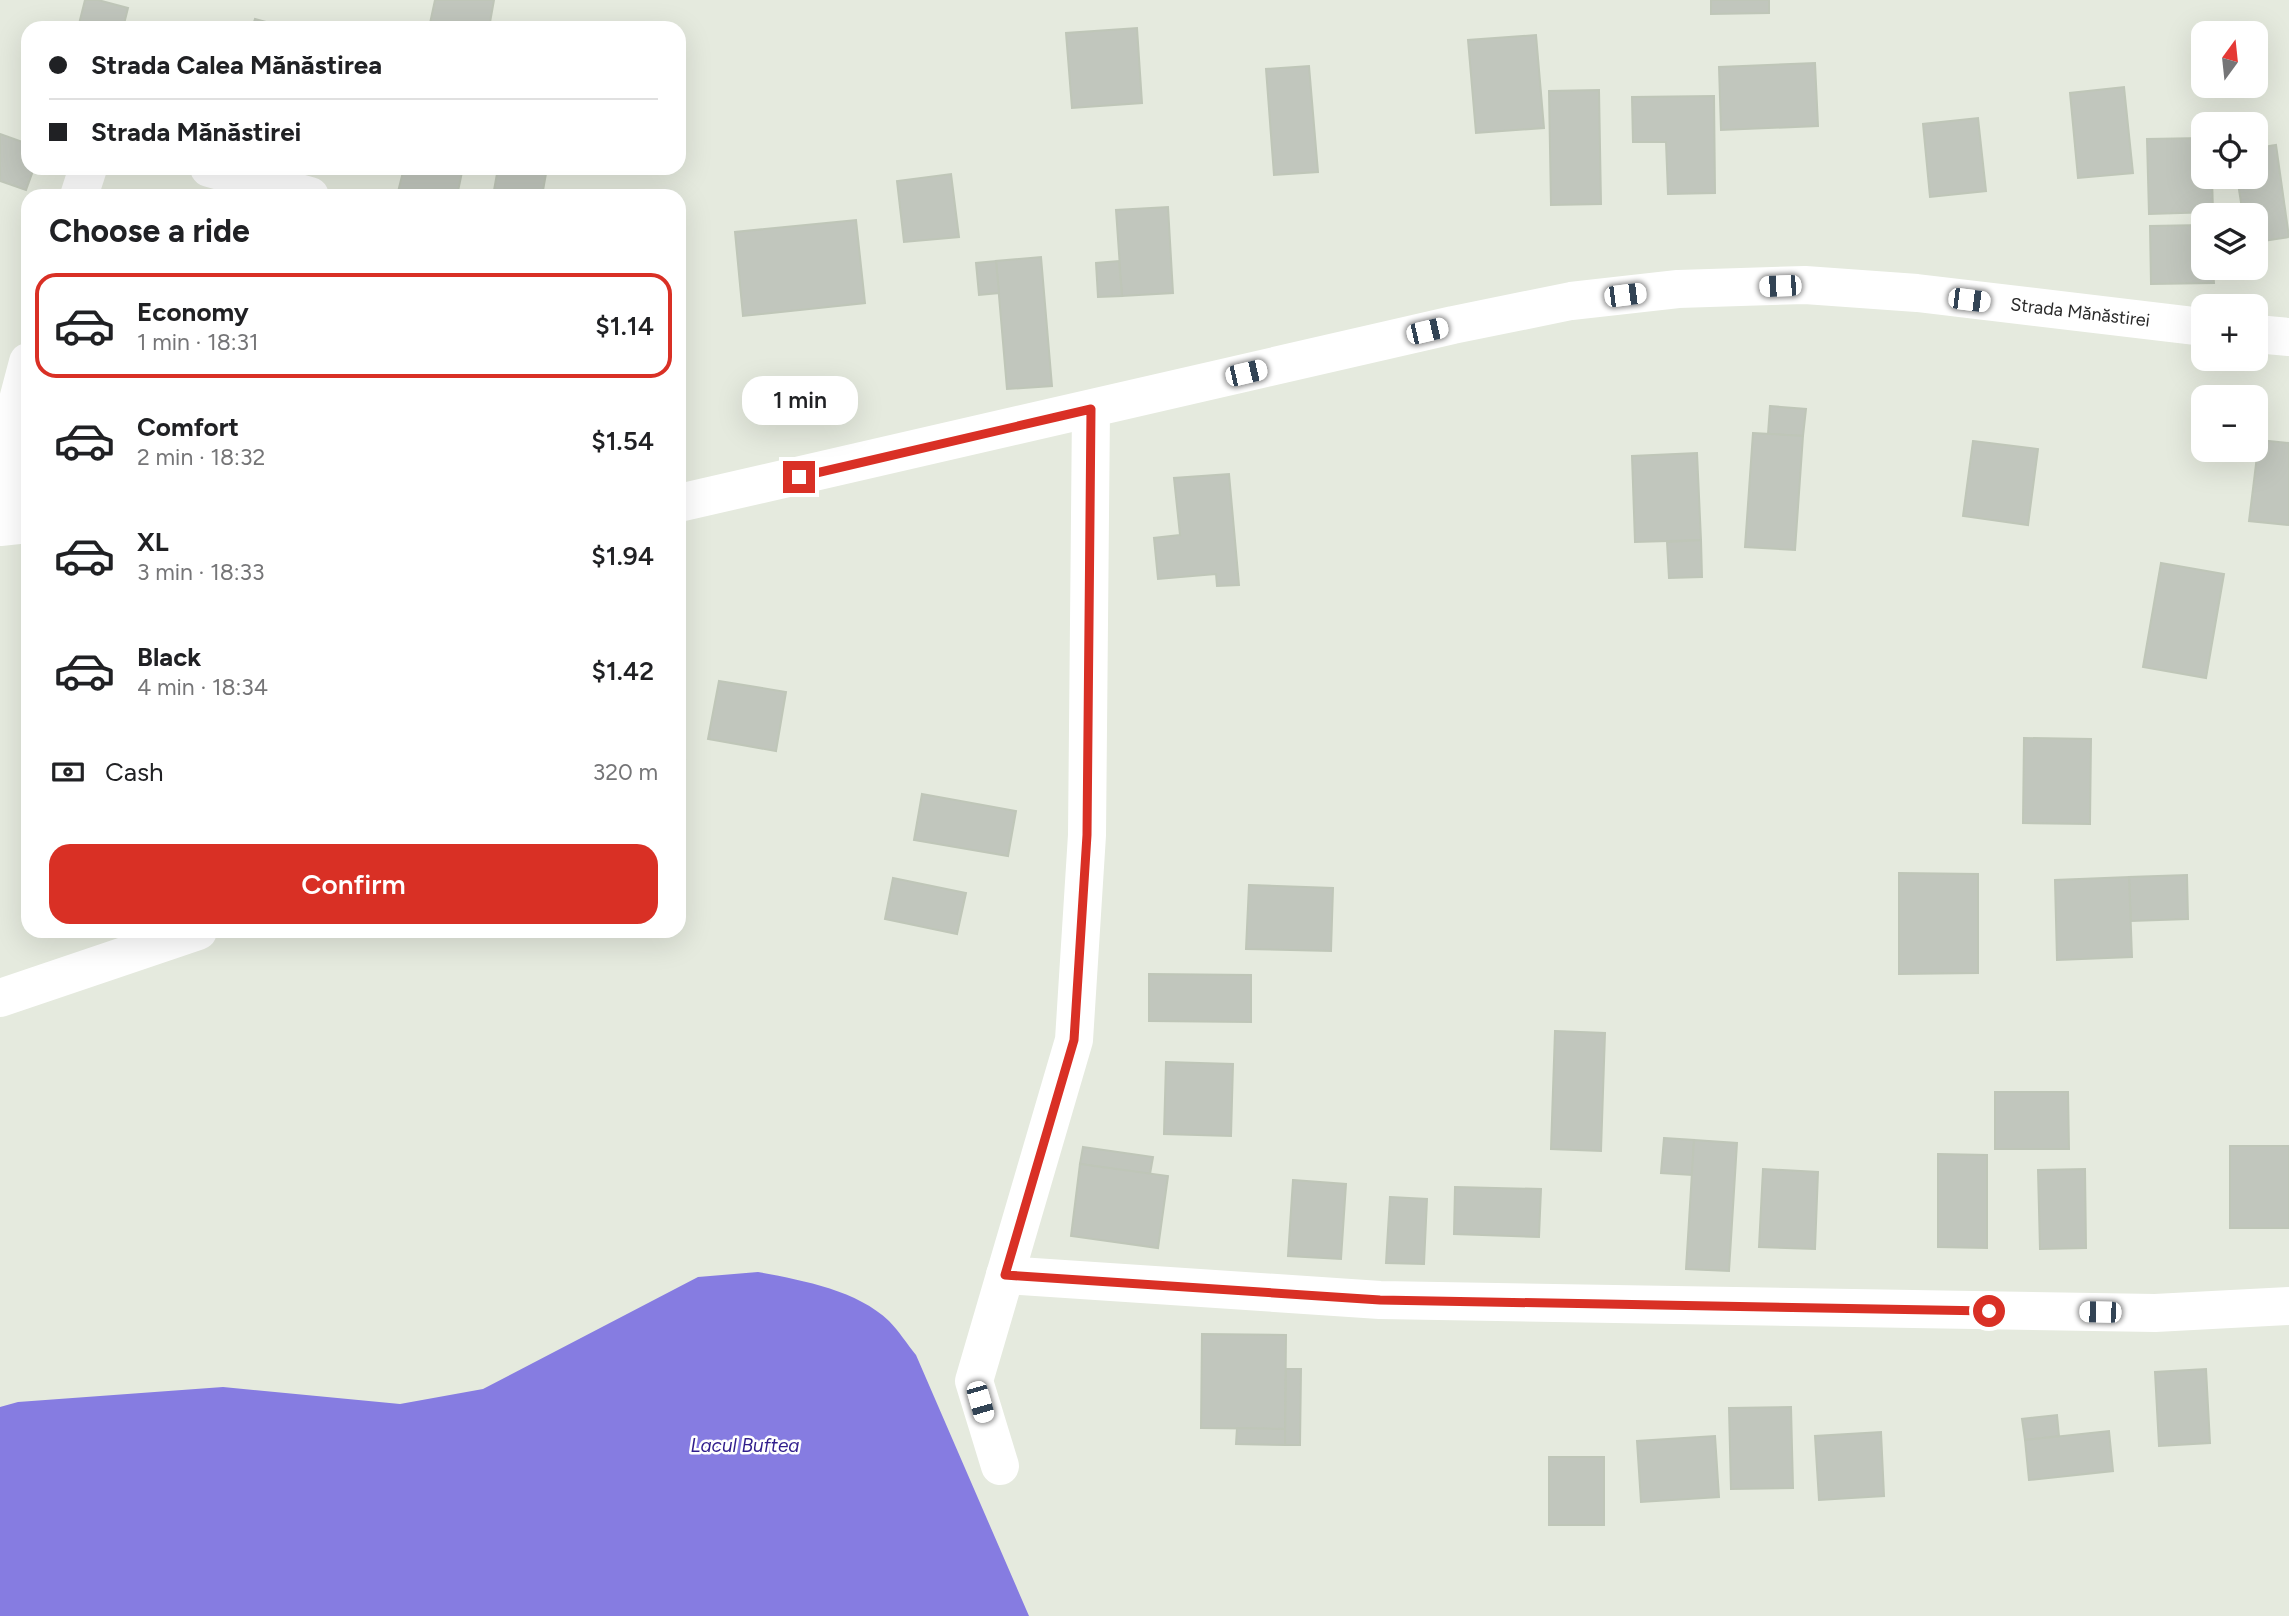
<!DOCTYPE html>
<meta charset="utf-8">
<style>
:root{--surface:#fff;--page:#f2f2f2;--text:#202124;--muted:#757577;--line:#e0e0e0;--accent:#d93025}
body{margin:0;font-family:Figtree,sans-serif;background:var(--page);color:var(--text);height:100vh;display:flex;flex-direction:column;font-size:26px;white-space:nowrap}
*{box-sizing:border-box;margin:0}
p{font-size:23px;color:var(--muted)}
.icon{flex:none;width:38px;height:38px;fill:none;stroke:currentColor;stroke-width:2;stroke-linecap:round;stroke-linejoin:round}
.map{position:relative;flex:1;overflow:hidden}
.side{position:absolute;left:21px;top:189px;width:665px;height:749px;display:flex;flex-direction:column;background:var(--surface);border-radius:21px;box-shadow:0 7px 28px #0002}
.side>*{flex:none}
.hud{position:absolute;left:21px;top:21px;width:665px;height:154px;border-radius:21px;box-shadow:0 7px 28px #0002;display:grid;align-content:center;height:154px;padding:0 28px;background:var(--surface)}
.needle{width:46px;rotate:15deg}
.controls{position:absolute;left:2191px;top:21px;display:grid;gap:14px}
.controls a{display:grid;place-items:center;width:77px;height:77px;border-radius:14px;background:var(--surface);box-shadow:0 7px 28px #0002;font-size:35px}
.end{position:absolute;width:32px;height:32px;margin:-16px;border:9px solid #d93025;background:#fff;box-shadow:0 0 0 4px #fff}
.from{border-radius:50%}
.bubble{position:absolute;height:49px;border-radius:21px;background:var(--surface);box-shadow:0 7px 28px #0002;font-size:23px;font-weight:600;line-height:49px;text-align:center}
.car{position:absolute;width:21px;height:42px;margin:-21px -10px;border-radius:9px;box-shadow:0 0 5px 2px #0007;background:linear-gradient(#fff 24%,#345 0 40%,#fff 0 76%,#345 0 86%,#fff 0)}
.hud b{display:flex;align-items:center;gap:24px;height:66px;font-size:26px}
.hud b+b{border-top:2px solid var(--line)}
.hud i{width:18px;height:18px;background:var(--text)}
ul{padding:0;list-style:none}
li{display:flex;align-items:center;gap:21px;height:105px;margin:0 14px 10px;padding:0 14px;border:4px solid transparent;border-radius:21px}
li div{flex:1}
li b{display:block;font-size:26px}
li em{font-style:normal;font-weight:600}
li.current{border-color:var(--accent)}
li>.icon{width:63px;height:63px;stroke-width:1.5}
h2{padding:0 28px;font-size:32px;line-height:84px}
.pay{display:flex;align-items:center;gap:18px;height:77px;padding:0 28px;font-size:26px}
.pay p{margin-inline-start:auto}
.button{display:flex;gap:14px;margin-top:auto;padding:14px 28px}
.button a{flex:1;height:80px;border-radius:21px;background:var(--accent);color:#fff;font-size:28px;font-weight:600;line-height:80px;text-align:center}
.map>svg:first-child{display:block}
</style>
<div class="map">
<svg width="2289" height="1616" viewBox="0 0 2289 1616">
<rect width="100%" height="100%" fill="#e5eade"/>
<path fill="#867ce1" d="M758 1272C801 1280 857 1290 889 1321 899 1331 907 1344 916 1355L1029 1616H0V1407L18 1402 223 1387 400 1404 483 1389 698 1277Z"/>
<g fill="#c1c6bd" stroke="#bfc6b8" stroke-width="2">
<path d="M85 0H98L128 8 123 28H78Z"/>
<path d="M435 0H494L489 28H429Z"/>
<path d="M1711 0H1769V13L1711 14Z"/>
<path d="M255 19 288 28H252Z"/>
<path d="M1137 28 1142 103 1072 108 1066 33Z"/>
<path d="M1536 35 1544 128 1476 133 1468 40Z"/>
<path d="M1815 63 1818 126 1721 130 1719 67Z"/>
<path d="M1309 66 1318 172 1274 175 1266 69Z"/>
<path d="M2124 87 2133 173 2078 178 2070 93Z"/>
<path d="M1599 90 1601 204 1551 205 1549 91Z"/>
<path d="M1714 96 1715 193 1668 194 1666 142H1633L1632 97Z"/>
<path d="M1978 118 1986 191 1930 197 1923 124Z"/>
<path d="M0 134 28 144V168H34L26 190 0 181Z"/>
<path d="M2203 138V177H2212L2213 212 2149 214 2147 139Z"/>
<path d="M2276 145 2289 237 2256 242V215H2243L2237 177H2256V148Z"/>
<path d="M404 168H445L462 172 457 196H397Z"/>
<path d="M498 168H547L542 196H493Z"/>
<path d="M951 174 959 237 904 242 897 181Z"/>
<path d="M1168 207 1173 293 1122 296 1116 210Z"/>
<path d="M856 220 865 303 743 316 735 232Z"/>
<path d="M2203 225V268H2213L2214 283 2151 284 2150 226Z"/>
<path d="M1041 257 1052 386 1007 389 996 261Z"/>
<path d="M996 261 999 293 979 295 976 263Z"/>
<path d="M1119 261 1122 296 1098 297 1096 263Z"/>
<path d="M1770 406 1806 409 1803 436 1768 434Z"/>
<path d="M1753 433 1803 436 1795 550 1745 547Z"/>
<path d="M2259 440 2289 443V525L2249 521Z"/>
<path d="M1973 441 2038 449 2028 525 1963 516Z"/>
<path d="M1697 453 1701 540 1635 542 1632 456Z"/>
<path d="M1229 474 1239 585 1217 586 1216 574 1158 579 1154 538 1180 535 1174 478Z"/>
<path d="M1701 540 1702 577 1669 578 1667 542Z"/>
<path d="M2161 563 2224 574 2206 678 2143 667Z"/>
<path d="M719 681 786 692 776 751 708 739Z"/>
<path d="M2024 738 2091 739 2090 824 2023 823Z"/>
<path d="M679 758 685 760 679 792Z"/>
<path d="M922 794 1016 811 1008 856 914 840Z"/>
<path d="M1899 873 1978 874V973L1899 974Z"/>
<path d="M2187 875 2188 919 2131 921 2129 877Z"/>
<path d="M2129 877 2132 957 2057 960 2055 880Z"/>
<path d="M893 878 966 893 957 934 885 919Z"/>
<path d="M1249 885 1333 888 1331 951 1246 949Z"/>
<path d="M1149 974 1251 975V1022L1149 1021Z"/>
<path d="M1555 1031 1605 1033 1601 1151 1551 1149Z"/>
<path d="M1166 1062 1233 1064 1231 1136 1164 1134Z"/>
<path d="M1995 1092H2068L2069 1149H1995Z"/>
<path d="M1664 1138 1694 1140 1692 1175 1661 1173Z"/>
<path d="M1694 1140 1737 1143 1729 1271 1686 1269Z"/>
<rect x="2230" y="1146" width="59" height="82"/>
<path d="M1083 1147 1153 1157 1150 1174 1080 1164Z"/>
<path d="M1938 1154 1987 1155V1248L1938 1247Z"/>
<path d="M1080 1164 1168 1176 1158 1248 1071 1236Z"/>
<path d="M1763 1169 1818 1172 1815 1249 1759 1247Z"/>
<path d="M2085 1169 2086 1248 2040 1249 2038 1170Z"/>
<path d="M1293 1180 1346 1184 1341 1259 1288 1256Z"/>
<path d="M1455 1187 1541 1189 1539 1237 1454 1234Z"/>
<path d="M1390 1197 1427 1199 1424 1264 1386 1263Z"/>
<path d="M1202 1334 1286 1335 1285 1429 1201 1428Z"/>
<path d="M1286 1369H1301L1300 1445H1285Z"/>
<path d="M2206 1369 2210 1443 2159 1446 2155 1372Z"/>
<path d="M1791 1407 1793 1488 1731 1489 1729 1408Z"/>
<path d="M2057 1415 2059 1436 2025 1440 2022 1419Z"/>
<path d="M1237 1428 1285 1429V1445L1236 1444Z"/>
<path d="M2109 1431 2113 1471 2029 1480 2025 1440Z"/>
<path d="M1881 1432 1884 1496 1819 1500 1815 1436Z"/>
<path d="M1715 1436 1719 1497 1641 1502 1637 1441Z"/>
<rect x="1549" y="1457" width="55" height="68"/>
</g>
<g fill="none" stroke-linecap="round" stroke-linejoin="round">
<g stroke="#fff" stroke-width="38">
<path d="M209 168 310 196"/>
<path d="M79 196 88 168"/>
<path d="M19 524 12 471V423L28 362"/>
<path d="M0 998 198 931"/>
<path d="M1005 1275 1380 1300 2155 1313 2289 1306"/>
<path d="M1000 1466 974 1381 1074 1040 1087 835 1091 409"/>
</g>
<g stroke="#fff" stroke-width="38">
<path d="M2256 334 2289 337"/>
<path id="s1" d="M679 503 1453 325 1571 301 1678 289 1805 285 1917 293 2203 327"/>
<path d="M0 527 28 524"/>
</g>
</g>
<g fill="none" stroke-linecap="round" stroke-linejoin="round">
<path stroke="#d93025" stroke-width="9" d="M799 477 1091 409 1087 835 1074 1040 1005 1275 1380 1300 1989 1311"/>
</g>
<g text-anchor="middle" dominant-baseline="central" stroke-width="5" stroke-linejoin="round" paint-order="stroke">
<g font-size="18" fill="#2a2a2a" stroke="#fff">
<text stroke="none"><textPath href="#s1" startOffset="1426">Strada Mănăstirei</textPath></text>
</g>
<g font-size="19" font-style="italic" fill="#301d8c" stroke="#fff">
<text x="745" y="1445">Lacul Buftea</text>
</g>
</g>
</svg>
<div class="controls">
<a><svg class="needle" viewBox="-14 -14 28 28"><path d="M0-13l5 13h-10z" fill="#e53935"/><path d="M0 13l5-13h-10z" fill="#757577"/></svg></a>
<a><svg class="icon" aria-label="locate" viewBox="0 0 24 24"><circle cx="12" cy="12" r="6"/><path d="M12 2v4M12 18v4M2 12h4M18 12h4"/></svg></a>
<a><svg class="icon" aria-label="layers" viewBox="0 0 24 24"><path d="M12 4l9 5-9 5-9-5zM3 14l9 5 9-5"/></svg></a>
<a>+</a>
<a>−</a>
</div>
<i class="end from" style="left:1989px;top:1311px"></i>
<i class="end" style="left:799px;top:477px"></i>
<div class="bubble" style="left:742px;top:376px;width:116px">1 min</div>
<i class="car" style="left:1780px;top:286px;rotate:268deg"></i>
<i class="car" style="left:1625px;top:295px;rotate:83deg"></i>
<i class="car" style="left:1969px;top:300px;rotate:97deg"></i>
<i class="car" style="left:1427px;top:331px;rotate:77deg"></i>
<i class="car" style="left:1246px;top:373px;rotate:77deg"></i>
<i class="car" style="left:2100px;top:1312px;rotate:271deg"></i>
<i class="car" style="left:980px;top:1402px;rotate:164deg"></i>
<div class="hud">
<b><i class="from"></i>Strada Calea Mănăstirea</b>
<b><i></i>Strada Mănăstirei</b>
</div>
<section class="side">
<h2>Choose a ride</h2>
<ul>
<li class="current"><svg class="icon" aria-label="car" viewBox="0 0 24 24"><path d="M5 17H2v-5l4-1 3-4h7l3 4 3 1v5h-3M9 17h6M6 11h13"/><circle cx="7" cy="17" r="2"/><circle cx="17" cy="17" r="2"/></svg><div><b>Economy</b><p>1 min · 18:31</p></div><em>$1.14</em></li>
<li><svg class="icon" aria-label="car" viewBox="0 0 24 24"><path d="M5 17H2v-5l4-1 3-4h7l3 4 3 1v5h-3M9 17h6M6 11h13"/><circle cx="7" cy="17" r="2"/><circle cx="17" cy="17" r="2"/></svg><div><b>Comfort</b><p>2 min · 18:32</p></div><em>$1.54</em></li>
<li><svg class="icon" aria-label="car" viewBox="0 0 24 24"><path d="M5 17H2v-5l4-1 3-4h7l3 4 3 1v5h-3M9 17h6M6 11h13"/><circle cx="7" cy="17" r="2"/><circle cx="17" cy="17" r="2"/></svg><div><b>XL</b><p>3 min · 18:33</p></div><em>$1.94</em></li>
<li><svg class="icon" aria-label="car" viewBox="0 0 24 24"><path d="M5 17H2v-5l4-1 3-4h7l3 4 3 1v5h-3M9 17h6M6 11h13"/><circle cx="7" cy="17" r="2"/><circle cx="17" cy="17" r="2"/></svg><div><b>Black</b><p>4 min · 18:34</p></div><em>$1.42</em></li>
</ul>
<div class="pay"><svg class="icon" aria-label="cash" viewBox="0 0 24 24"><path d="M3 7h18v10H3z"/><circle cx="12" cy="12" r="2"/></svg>Cash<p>320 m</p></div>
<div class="button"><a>Confirm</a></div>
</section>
</div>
